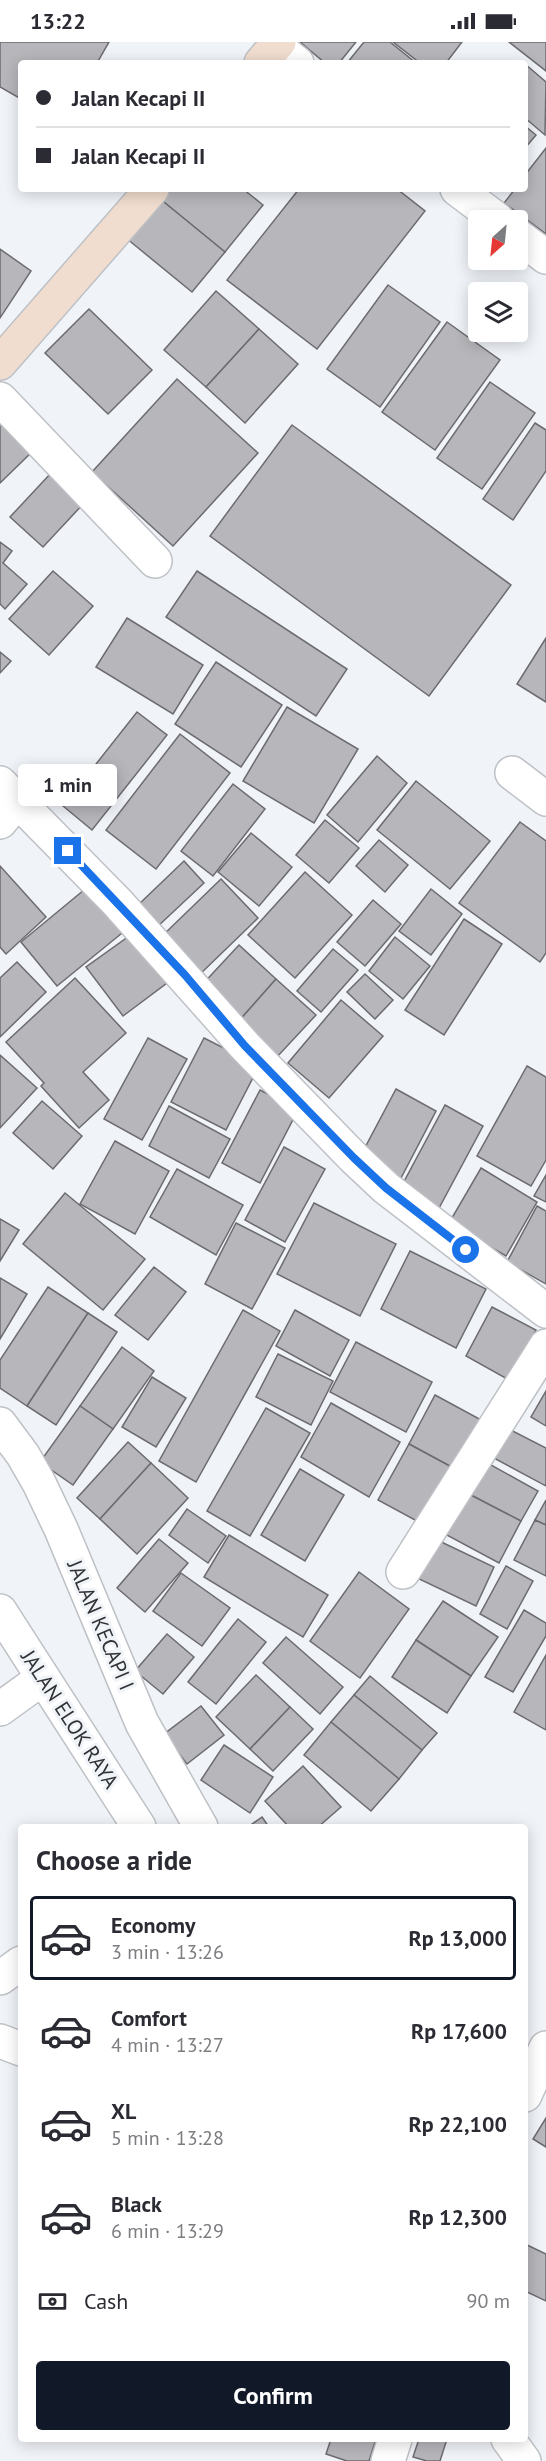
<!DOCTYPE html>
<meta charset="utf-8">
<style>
:root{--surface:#fff;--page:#f7f7f7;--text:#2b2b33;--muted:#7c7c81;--line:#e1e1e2;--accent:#111827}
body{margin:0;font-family:"PT Sans",sans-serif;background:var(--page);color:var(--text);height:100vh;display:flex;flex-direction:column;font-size:22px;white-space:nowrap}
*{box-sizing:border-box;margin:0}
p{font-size:20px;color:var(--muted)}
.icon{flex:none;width:33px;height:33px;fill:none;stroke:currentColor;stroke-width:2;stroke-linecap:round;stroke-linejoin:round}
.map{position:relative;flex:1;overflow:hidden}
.panel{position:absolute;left:18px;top:1782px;width:510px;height:618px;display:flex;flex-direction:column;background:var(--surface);border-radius:6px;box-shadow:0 3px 15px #0003}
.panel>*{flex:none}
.guide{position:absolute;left:18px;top:18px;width:510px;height:132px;border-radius:6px;box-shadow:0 3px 15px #0003;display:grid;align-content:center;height:132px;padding:0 18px;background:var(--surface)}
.needle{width:39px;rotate:207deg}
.tools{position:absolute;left:468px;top:168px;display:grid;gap:12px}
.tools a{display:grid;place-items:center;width:60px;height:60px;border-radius:6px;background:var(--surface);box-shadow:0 3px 15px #0003;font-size:30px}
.end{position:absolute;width:27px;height:27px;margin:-14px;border:8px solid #1a73e8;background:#fff;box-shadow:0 0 0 3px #fff}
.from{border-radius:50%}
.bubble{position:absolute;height:42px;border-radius:6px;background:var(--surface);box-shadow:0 3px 15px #0003;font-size:20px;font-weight:600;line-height:42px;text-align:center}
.guide b{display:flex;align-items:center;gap:21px;height:57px;font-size:22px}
.guide b+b{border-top:2px solid var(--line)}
.guide i{width:15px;height:15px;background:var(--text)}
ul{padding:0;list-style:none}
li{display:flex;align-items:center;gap:18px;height:84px;margin:0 12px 9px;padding:0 6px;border:3px solid transparent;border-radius:6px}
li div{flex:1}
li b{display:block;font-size:22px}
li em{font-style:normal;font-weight:600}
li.active{border-color:var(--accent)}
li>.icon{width:54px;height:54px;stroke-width:1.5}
h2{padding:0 18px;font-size:27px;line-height:72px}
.pay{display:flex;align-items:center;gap:15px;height:66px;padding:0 18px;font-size:22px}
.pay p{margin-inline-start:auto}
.button{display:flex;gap:12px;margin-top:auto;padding:12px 18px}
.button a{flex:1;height:69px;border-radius:6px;background:var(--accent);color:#fff;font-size:24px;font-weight:600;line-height:69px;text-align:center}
.status{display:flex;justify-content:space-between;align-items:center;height:42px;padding:0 30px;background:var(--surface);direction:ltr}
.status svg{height:16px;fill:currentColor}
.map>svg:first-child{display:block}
</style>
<div class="status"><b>13:22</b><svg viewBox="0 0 49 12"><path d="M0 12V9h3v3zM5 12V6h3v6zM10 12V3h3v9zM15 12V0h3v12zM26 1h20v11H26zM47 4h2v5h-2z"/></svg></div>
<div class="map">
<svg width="546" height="2419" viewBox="0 0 546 2419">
<rect width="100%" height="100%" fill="#f0f3f8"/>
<g fill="#b6b6bb" stroke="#6c6b70" stroke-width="1.5">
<path d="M0 0H109L97 21H21V57L0 45Z"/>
<path d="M300 0H356L339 21H325Z"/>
<path d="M364 0H390L416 21H347Z"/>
<path d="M393 0H462L446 21H420Z"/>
<path d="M509 0H546V29Z"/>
<path d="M525 22 546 40 545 93 525 76Z"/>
<path d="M525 84 536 93 525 106Z"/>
<path d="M546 106V192L504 161 515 147H525V133Z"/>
<path d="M166 147H243L263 163 225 210 159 156Z"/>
<path d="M299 147H397L425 169 317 307 227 238Z"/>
<path d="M159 156 225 210 192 250 126 196Z"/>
<path d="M0 207 31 229 0 276Z"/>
<path d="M388 243 440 280 380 365 327 327Z"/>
<path d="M216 249 259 287 206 345 164 308Z"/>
<path d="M89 267 152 328 108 372 45 311Z"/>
<path d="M447 280 500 318 435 408 382 370Z"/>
<path d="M259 287 298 322 245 381 206 345Z"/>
<path d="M177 337 258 411 173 504 92 430Z"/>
<path d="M490 340 535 371 482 447 437 416Z"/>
<path d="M0 379 35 407 0 441Z"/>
<path d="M535 381 546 388V429L513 478 483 457Z"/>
<path d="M292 383 511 543 429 654 210 494Z"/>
<path d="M52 430 85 460 43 505 10 475Z"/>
<path d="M0 500 12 509 3 521 27 542 5 567 0 562Z"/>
<path d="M53 529 93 564 49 613 9 577Z"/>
<path d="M197 529 347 627 316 674 166 575Z"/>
<path d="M127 576 203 623 173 672 96 625Z"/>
<path d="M546 596V660L517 642Z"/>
<path d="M0 610 11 619 0 631Z"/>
<path d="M216 620 282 663 241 725 175 682Z"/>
<path d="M287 665 358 707 314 781 243 739Z"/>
<path d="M137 670 167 693 92 788 63 764Z"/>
<path d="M180 692 230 731 156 827 106 788Z"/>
<path d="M377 714 407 741 358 800 327 773Z"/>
<path d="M416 739 490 799 450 847 377 788Z"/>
<path d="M233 742 265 767 213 834 181 809Z"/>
<path d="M325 778 359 806 329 841 296 813Z"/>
<path d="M520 780 546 799V911L540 920 459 861Z"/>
<path d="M251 791 292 825 259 864 218 830Z"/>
<path d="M379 798 408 823 385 850 356 824Z"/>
<path d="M184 819 204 841 156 886 136 865Z"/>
<path d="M0 824 46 875 6 912 0 905Z"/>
<path d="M305 830 352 873 295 936 248 893Z"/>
<path d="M221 837 258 876 195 937 158 898Z"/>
<path d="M90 843 127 887 57 944 21 900Z"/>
<path d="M431 847 462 872 431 913 399 889Z"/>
<path d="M373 858 401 882 365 924 337 900Z"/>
<path d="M464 877 502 902 444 993 405 968Z"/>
<path d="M139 887 175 935 123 974 86 925Z"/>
<path d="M395 895 430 924 403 957 369 929Z"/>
<path d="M239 903 276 937 238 980 200 945Z"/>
<path d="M333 907 358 928 321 970 297 949Z"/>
<path d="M17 920 46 950 0 995V936Z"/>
<path d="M365 932 393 958 375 977 347 950Z"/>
<path d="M75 936 126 991 83 1030 109 1058 79 1086 41 1044 44 1041 6 1000Z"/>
<path d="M276 937 316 973 276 1016 238 980Z"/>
<path d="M341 958 383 994 329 1056 288 1021Z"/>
<path d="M148 996 187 1017 142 1098 104 1077Z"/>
<path d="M204 996 259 1024 226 1088 171 1060Z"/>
<path d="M0 1013 37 1046 0 1086Z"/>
<path d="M527 1024 546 1035V1118L531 1144 477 1114Z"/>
<path d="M396 1047 436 1069 401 1136 360 1115Z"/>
<path d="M260 1048 298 1068 260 1141 222 1121Z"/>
<path d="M42 1059 82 1094 53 1127 13 1091Z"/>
<path d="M445 1063 483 1084 438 1168 400 1147Z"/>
<path d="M169 1064 230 1097 209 1136 149 1104Z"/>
<path d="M115 1099 169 1129 135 1192 80 1162Z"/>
<path d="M284 1105 325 1127 285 1200 245 1178Z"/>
<path d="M481 1126 537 1160 506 1214 449 1181Z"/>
<path d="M177 1127 243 1163 216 1213 150 1175Z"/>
<path d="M546 1133V1160L534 1154Z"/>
<path d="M65 1151 145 1217 103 1268 23 1202Z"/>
<path d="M314 1161 396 1202 360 1274 277 1232Z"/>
<path d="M537 1164 546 1169V1242L507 1220Z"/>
<path d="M0 1177 19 1188 0 1219Z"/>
<path d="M236 1181 285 1206 252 1267 205 1242Z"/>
<path d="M410 1209 486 1247 456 1306 381 1267Z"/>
<path d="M154 1225 186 1250 148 1298 115 1273Z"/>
<path d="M0 1236 27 1252 0 1297Z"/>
<path d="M48 1245 88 1271 27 1364 0 1346V1318Z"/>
<path d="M492 1265 536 1288 509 1338 466 1314Z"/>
<path d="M243 1268 280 1289 196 1440 159 1419Z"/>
<path d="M295 1268 349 1298 330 1334 276 1304Z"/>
<path d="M88 1271 117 1290 56 1383 27 1364Z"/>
<path d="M356 1300 432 1340 406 1390 330 1350Z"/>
<path d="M122 1305 154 1329 113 1387 80 1364Z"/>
<path d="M278 1312 333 1339 311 1383 256 1355Z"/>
<path d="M152 1335 186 1356 156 1405 122 1385Z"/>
<path d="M546 1349V1384L531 1375Z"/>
<path d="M435 1353 485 1380 459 1429 409 1402Z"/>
<path d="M331 1361 400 1400 369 1455 301 1415Z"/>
<path d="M80 1364 113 1387 73 1443 40 1420Z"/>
<path d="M266 1366 310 1391 250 1494 207 1469Z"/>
<path d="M505 1385 546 1406V1444L490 1414Z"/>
<path d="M128 1400 151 1421 100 1477 77 1456Z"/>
<path d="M409 1402 459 1429 428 1485 378 1458Z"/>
<path d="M482 1418 538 1449 521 1479 465 1450Z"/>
<path d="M151 1421 188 1456 137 1512 100 1477Z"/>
<path d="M300 1427 344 1453 305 1519 261 1493Z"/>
<path d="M465 1450 521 1479 499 1521 443 1491Z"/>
<path d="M546 1458V1483L535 1478Z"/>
<path d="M187 1467 226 1494 208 1521 169 1493Z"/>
<path d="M535 1478 546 1483V1534L514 1518Z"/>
<path d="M229 1493 328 1553 303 1595 204 1535Z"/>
<path d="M159 1497 188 1521 145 1570 117 1546Z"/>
<path d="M435 1497 494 1525 476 1564 417 1536Z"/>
<path d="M506 1524 533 1539 507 1587 480 1572Z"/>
<path d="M359 1530 409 1567 360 1636 310 1599Z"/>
<path d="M181 1531 230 1566 202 1604 153 1569Z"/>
<path d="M443 1559 498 1595 471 1634 416 1598Z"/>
<path d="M524 1568 546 1581V1594L513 1650 485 1635Z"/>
<path d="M238 1577 266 1600 216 1662 188 1640Z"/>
<path d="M167 1592 194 1615 163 1652 135 1629Z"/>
<path d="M286 1595 343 1645 320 1672 263 1621Z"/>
<path d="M416 1598 471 1634 447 1671 392 1635Z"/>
<path d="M546 1613V1688L514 1670Z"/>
<path d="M256 1633 290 1665 250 1707 216 1675Z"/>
<path d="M370 1634 437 1691 422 1708 354 1653Z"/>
<path d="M354 1653 422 1708 399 1737 331 1680Z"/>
<path d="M201 1664 224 1693 187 1722 164 1692Z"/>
<path d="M290 1665 313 1687 273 1729 250 1707Z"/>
<path d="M331 1680 399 1737 371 1769 304 1713Z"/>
<path d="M224 1703 273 1735 250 1771 201 1738Z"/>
<path d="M303 1724 341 1765 318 1785H289L265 1759Z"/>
<path d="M262 1775 269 1785H248Z"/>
<path d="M546 2076V2105L533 2097Z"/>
<path d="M525 2202 546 2212V2259L525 2249Z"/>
<path d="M331 2397H376L369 2419H347L326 2412Z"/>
<path d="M419 2397H447L440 2419H427L413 2415Z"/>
</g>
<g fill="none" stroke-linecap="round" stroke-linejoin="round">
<g stroke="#bec1c5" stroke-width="36">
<g id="street">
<path d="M275 4 297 21"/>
<path d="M457 147 498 178"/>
<path d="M518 194 546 215"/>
<path d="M0 357 155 519"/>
<path d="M512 731 546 757"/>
<path d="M0 741 117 860 245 1004 354 1116 386 1146 546 1269"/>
<path d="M0 780 18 758"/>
<path d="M0 1382 23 1413 39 1441 61 1487 142 1681 201 1785"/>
<path d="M403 1530 546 1304"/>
<path d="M0 1569 139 1785"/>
<path d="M0 1667 43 1636"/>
<path d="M0 1936 21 1921"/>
<path d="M0 1999 21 2007"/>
<path d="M525 2053 546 2006"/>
<path d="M508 2397 524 2419"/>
<path d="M388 2419 395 2397"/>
</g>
</g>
<g stroke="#bec1c5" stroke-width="36">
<g id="secondary">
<path d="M261 21 279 0"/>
<path d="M0 321 152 147"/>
</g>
</g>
<use href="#street" stroke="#fff" stroke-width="33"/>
<use href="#secondary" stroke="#f1ddcf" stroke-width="33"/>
</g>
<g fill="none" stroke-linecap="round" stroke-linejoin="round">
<path stroke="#1a73e8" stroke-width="8" d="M68 809 185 933 245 1004 354 1116 386 1146 466 1208"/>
</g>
<g text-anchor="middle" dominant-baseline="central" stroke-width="6" stroke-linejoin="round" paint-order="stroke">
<g font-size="21" fill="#313234" stroke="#f0f3f8">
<text transform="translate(101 1583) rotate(67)">JALAN KECAPI I</text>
<text transform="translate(70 1677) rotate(57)">JALAN ELOK RAYA</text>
</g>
</g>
</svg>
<div class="tools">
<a><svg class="needle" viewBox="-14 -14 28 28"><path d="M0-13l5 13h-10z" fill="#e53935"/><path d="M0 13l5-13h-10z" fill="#7c7c81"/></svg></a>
<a><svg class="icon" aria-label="layers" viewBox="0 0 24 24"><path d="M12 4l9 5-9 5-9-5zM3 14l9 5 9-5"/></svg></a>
</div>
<i class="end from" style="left:466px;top:1208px"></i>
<i class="end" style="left:68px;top:809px"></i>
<div class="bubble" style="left:18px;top:722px;width:99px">1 min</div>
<div class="guide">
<b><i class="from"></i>Jalan Kecapi II</b>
<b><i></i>Jalan Kecapi II</b>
</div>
<section class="panel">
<h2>Choose a ride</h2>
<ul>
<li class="active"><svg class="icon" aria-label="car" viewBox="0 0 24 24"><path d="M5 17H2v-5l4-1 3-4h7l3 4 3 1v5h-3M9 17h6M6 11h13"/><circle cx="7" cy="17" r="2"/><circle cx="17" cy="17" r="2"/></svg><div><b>Economy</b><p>3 min · 13:26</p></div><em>Rp 13,000</em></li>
<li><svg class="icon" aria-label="car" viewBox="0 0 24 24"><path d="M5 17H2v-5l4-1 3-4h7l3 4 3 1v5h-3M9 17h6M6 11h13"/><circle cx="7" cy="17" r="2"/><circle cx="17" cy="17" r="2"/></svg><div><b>Comfort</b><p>4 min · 13:27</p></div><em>Rp 17,600</em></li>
<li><svg class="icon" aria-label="car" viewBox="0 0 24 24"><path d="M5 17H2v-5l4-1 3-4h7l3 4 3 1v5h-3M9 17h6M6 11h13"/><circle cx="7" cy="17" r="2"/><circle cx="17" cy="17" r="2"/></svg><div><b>XL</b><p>5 min · 13:28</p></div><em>Rp 22,100</em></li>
<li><svg class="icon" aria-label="car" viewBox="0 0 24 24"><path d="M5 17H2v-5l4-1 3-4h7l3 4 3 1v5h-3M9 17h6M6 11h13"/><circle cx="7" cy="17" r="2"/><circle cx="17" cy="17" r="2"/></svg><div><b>Black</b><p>6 min · 13:29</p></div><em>Rp 12,300</em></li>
</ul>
<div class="pay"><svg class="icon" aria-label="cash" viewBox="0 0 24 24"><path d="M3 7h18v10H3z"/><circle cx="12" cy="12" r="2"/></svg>Cash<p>90 m</p></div>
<div class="button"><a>Confirm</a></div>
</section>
</div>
